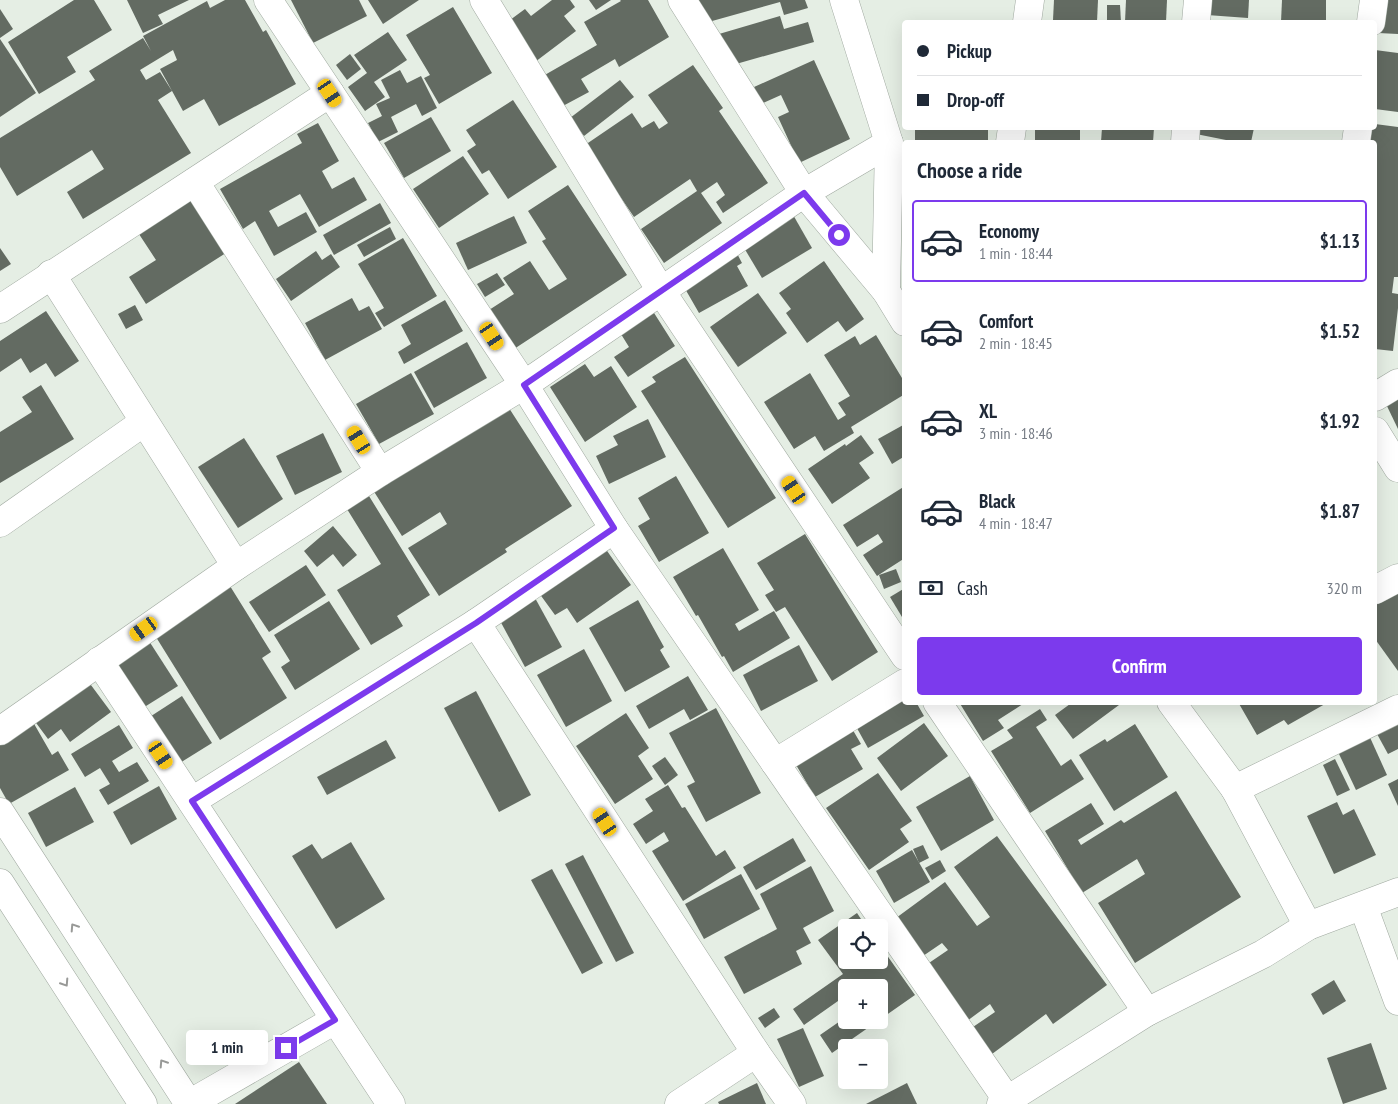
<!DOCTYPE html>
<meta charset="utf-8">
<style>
:root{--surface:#fff;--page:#f6f6f7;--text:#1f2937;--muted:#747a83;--line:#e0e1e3;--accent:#7c3aed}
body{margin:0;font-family:"PT Sans Narrow",sans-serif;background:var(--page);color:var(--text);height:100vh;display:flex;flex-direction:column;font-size:19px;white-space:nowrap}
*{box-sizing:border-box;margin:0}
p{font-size:16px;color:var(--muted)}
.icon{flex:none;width:28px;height:28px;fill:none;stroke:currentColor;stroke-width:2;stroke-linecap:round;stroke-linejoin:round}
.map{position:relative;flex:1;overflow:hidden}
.side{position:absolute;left:902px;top:140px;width:475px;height:565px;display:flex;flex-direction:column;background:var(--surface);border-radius:5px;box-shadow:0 5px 20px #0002}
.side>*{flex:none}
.banner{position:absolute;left:902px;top:20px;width:475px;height:110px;border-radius:5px;box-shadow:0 5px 20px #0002;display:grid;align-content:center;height:110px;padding:0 15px;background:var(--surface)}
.tools{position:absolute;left:838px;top:919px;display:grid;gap:10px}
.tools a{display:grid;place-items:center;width:50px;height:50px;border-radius:5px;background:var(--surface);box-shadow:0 5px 20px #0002;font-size:25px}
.end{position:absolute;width:22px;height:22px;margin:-11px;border:6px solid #7c3aed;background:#fff;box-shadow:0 0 0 2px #fff}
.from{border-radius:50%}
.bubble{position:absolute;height:35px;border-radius:5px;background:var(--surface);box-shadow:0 5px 20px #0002;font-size:16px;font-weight:700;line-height:35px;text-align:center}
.car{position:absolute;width:15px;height:30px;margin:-15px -8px;border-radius:6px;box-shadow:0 0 4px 1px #0007;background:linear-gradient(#f5c518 24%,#345 0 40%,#f5c518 0 76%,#345 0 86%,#f5c518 0)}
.banner b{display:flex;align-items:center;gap:18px;height:48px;font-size:19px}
.banner b+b{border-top:1px solid var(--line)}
.banner i{width:12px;height:12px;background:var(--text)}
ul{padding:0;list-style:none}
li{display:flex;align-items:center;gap:15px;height:82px;margin:0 10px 8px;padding:0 5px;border:2px solid transparent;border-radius:5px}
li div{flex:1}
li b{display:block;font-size:19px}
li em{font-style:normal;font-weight:700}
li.on{border-color:var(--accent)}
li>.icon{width:45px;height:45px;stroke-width:1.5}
h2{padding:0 15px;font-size:22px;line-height:60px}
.pay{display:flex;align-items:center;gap:12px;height:55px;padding:0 15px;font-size:19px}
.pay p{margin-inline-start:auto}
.cta{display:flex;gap:10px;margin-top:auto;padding:10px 15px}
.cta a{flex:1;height:58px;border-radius:5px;background:var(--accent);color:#fff;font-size:20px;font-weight:700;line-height:58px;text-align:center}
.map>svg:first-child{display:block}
</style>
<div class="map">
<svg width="1398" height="1104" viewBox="0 0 1398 1104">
<rect width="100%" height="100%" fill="#e5eee4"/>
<g fill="#636b62">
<path d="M74 0H94L112 30 67 57 76 72 39 94 8 42Z"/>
<path d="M127 0H189L158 15 163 24 143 33Z"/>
<path d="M225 0H245L263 32 266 30 296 84 219 126 204 99 183 111 160 69 177 60 173 50 140 70 146 80 160 72 172 91 158 100 191 153 83 219 67 192 104 169 92 150 17 196 0 167V138L95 80 89 71 143 38 151 51 143 36 207 1 210 8Z"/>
<path d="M291 0H359L367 16 313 43Z"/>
<path d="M368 0H419L383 24Z"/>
<path d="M552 0H570L575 7 564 16 576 31 535 62 506 23 525 9 531 16Z"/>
<path d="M589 0H611L596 10Z"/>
<path d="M620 0H648L669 37 619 67 615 59 581 79 589 92 561 107 543 76 597 45 584 22 621 1Z"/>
<path d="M698 0H805L808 8 784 15 780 2 705 23Z"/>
<path d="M1054 0H1098L1097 22 1053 20Z"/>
<path d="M1126 0H1167L1166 22H1125Z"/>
<path d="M1209 0H1249L1248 18 1207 15Z"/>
<path d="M1282 0H1326V22H1281Z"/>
<path d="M1380 0H1398V34L1378 33Z"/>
<path d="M1107 5H1120L1121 22H1107Z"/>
<path d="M453 7 492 73 439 104 424 78 430 75 406 35Z"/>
<path d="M0 9 13 29 0 38Z"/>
<path d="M780 16 784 29 808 22 814 42 729 66 719 34Z"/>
<path d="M388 32 407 60 374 82 385 97 365 111 348 87 367 73 354 55Z"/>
<path d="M0 39 36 93 0 117Z"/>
<path d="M1375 50 1398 53V112L1375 109Z"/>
<path d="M350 54 361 69 347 80 336 65Z"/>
<path d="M814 60 850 139 799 163 778 117 789 112 781 95 761 104 754 87Z"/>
<path d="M693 65 723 108 719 111 768 183 723 213 716 202 725 195 717 182 701 193 722 223 664 263 641 229 697 191 690 179 634 217 585 145 632 113 642 128 654 121 659 129 668 123 648 95Z"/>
<path d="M400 70 407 83 421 76 437 108 422 116 416 104 391 117 398 132 378 142 368 123 382 116 376 104 390 98 381 80Z"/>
<path d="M620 80 634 97 584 136 570 118Z"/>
<path d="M513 100 557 167 508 199 489 170 482 174 467 151 476 145 466 130Z"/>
<path d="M431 117 451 151 404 178 384 143Z"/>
<path d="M318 123 339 161 322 171 332 189 354 177 367 200 319 227 300 194 269 211 278 227 306 212 317 232 274 256 255 221 243 229 220 189 302 143 297 134Z"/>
<path d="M1375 124 1398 127V277H1394L1392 293 1398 294V308L1393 351 1375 349V142H1363L1365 128H1375Z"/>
<rect x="915" y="128" width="73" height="14"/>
<rect x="1035" y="128" width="45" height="14"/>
<path d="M1102 128H1154L1153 142H1101Z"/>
<path d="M1192 128H1254L1251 142H1236L1191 133Z"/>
<path d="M463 156 489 194 439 228 413 189Z"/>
<path d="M568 185 627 275 514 349 489 310 514 294 503 278 530 261 549 290 567 279 542 241 546 239 528 211Z"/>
<path d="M194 195 229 251 146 304 129 277 156 260 137 231Z"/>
<path d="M380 203 391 223 334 255 323 235Z"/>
<path d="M788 206 812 248 762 278 737 236Z"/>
<path d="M514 216 527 243 468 270 456 243Z"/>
<path d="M390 227 396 239 364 257 357 245Z"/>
<path d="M403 238 437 296 384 327 375 313 384 308 358 264Z"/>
<path d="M731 242 742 263 737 266 748 286 699 313 676 273Z"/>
<path d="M0 248 11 264 0 271Z"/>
<path d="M316 251 322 260 331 254 340 267 291 301 276 279Z"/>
<path d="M824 261 864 319 846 332 838 321 807 343 786 313 791 309 779 293Z"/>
<path d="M497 273 505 285 485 297 477 284Z"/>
<path d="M758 293 787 333 738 367 710 327Z"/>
<path d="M352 298 359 311 369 306 382 329 325 360 305 323Z"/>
<path d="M445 300 463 331 404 364 398 352 411 344 401 325Z"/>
<path d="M135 305 143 320 126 329 118 314Z"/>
<path d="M649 305 675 346 628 377 614 357 629 347 616 326Z"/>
<path d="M46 311 79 361 55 377 46 363 30 373 21 358 0 372V341Z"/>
<path d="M876 335 905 383V394L851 427 854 433 824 451 815 436 794 449 764 402 810 373 838 420 846 415 838 403 850 396 824 355 855 336 860 345Z"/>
<path d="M467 342 487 378 434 408 414 372Z"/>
<path d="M685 357 776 498 728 528 641 391 656 382 652 377Z"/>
<path d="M585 364 594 377 611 366 637 407 585 442 550 387Z"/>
<path d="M411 373 434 414 379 444 356 404Z"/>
<path d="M41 385 74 439 0 483V432L32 412 22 397Z"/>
<path d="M1398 398V429L1386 404Z"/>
<path d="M507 405 572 506 505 549 507 552 439 596 408 548 447 524 440 512 402 536 373 490Z"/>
<path d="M648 419 666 457 609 484 596 456 618 445 613 436Z"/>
<path d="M905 424V456L892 464 878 439Z"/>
<path d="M323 433 342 472 295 495 276 456Z"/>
<path d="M861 435 874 453 859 463 870 478 832 504 808 469 845 444 846 446Z"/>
<path d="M244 438 283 499 238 528 198 467Z"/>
<path d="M676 476 709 533 659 562 638 526 650 519 638 498Z"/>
<path d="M905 486V558L877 576 863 555 883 542 878 534 857 547 843 525Z"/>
<path d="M369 496 430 595 397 616 403 626 371 645 337 590 381 564 347 509Z"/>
<path d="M333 526 357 555 343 567 333 554 317 567 304 551Z"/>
<path d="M805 534 878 652 832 681 785 607 776 612 765 595 774 590 757 563Z"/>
<path d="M605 548 631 585 577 623 567 608 555 615 539 593Z"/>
<path d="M723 548 759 610 735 624 739 631 774 611 790 638 733 672 724 656 722 657 698 615 696 616 673 577Z"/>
<path d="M306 565 326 595 269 632 249 602Z"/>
<path d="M896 569 901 582 884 589 879 575Z"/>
<path d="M230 586 271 652 262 658 287 698 220 740 151 629Z"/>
<path d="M529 587 562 647 525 667 498 617Z"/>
<path d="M905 588V622L890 597Z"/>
<path d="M1398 590V671L1375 639V599Z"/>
<path d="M638 600 664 647 660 650 670 667 625 692 589 628Z"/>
<path d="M329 601 360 649 295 690 281 667 290 661 274 635Z"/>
<path d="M149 641 178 686 138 711 109 667Z"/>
<path d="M799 645 818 681 761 711 743 675Z"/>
<path d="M584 649 612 701 566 727 537 675Z"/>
<path d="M82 673 111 712 70 742 61 729 48 739 28 712Z"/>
<path d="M688 676 708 710 690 720 684 709 649 729 636 706Z"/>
<path d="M476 691 531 795 499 812 444 708Z"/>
<path d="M905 692V702H916L924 716 868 748 853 721Z"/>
<path d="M182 696 212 743 175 766 145 720Z"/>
<path d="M959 702H1026L998 720 1004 728 983 741Z"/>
<path d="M1070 702H1117L1119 705 1073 739 1055 715 1070 704Z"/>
<path d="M1238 702H1324L1325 704 1288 725 1284 720 1257 735Z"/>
<path d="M716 708 761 793 706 822 687 786 695 782 669 733Z"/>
<path d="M1040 709 1047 720 1036 727 1061 766 1071 759 1084 779 1030 813 991 751 1013 738 1007 730Z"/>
<path d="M1398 709V749L1388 754 1371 723Z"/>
<path d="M626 713 649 748 638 756 653 779 615 804 576 746Z"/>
<path d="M847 720 861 744 851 749 863 769 815 797 789 753Z"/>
<path d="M33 722 52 755 58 751 69 770 9 804 0 788V740Z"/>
<path d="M1363 722 1387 775 1356 790 1331 737Z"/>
<path d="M924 723 948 756 901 791 877 758Z"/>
<path d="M1135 724 1168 777 1114 811 1079 755 1105 739 1107 742Z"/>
<path d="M119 725 133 748 112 761 119 772 137 762 149 781 108 805 99 790 110 784 100 768 85 777 71 754Z"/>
<path d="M386 740 396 758 327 795 317 777Z"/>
<path d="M665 757 678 775 665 785 652 766Z"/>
<path d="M1335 759 1350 790 1337 796 1323 765Z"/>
<path d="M878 773 912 821 900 829 909 842 869 870 826 808Z"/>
<path d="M970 776 994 820 941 851 916 807Z"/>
<path d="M1398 779V806L1388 784Z"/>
<path d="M668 785 682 808 685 807 716 856 725 850 736 868 683 901 652 851 669 841 664 832 646 844 633 824 653 811 645 799Z"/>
<path d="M159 786 177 819 131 845 113 812Z"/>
<path d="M75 787 94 822 46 847 28 813Z"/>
<path d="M1176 791 1241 897 1135 963 1098 903 1145 874 1137 859 1082 893 1045 831 1091 803 1104 824 1078 840 1081 845 1121 820 1124 823Z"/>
<path d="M1337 802 1343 815 1354 809 1376 855 1334 874 1307 816Z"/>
<path d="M997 836 1107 985 1053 1024 1046 1014 992 1054 973 1027 995 1012 990 1004 967 1021 926 965 948 950 942 943 923 956 896 918 945 882 977 926 990 917 954 867Z"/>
<path d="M793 838 806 861 756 890 743 867Z"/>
<path d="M351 842 385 899 336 929 292 856 312 844 322 859Z"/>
<path d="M923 845 929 858 919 863 913 849Z"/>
<path d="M912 850 930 882 894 903 876 871Z"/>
<path d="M583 855 634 953 616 962 565 864Z"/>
<path d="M940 860 946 871 932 880 925 868Z"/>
<path d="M811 866 834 911 803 928 811 943 796 951 802 964 744 994 724 957 777 929 760 894Z"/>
<path d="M552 869 603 963 582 974 531 880Z"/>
<path d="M741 874 760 909 704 939 685 904Z"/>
<path d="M857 913 867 928H846V960H879V944L915 995 832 1053 820 1035 846 1017V1020H879V988H846V1013L838 1001 804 1025 793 1009 843 974 818 940Z"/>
<path d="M1334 980 1346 1001 1323 1015 1311 994Z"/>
<path d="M774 1008 780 1017 765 1028 758 1018Z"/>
<path d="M803 1028 824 1076 799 1087 777 1039Z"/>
<path d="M1371 1043 1387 1089 1343 1104 1327 1058Z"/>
<path d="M299 1062 327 1104H235Z"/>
<path d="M757 1083 766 1104H719L718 1102Z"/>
<path d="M907 1083 917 1104H866Z"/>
</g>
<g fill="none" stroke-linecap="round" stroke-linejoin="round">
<g stroke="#a0a9a0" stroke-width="29">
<g id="street">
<path d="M484 0 661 291 905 656"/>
<path d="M682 0 804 193 886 291 905 322"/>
<path d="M1027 22 1030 0"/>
<path d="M1196 22 1198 0"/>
<path d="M1371 22 1374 0"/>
<path d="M330 93 524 385 614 529 1010 1104"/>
<path d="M1010 142 1012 128"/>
<path d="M1185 142 1186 128"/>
<path d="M1356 142 1358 128"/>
<path d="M195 182 380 472"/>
<path d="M51 274 236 566"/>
<path d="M886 291 889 143"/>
<path d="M0 309 330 93 268 0"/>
<path d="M1375 397 1398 383"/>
<path d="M1375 431 1398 468"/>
<path d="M0 523 144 422"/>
<path d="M1375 590 1398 578"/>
<path d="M476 623 614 529"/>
<path d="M99 661 391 1104"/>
<path d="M937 702 1147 1012"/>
<path d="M1171 702 1235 789 1308 926"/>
<path d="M0 731 236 566 380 472 524 385 804 193 889 143 844 0"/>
<path d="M775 763 905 683"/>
<path d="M1235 789 1398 709"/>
<path d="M192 801 476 623 756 1053 792 1104"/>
<path d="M0 812 189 1104"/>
<path d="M0 883 143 1104"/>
<path d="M1363 906 1398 1001"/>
<path d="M189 1104 335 1020"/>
<path d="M679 1104 756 1053"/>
<path d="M1001 1104 1147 1012 1263 954 1308 926 1398 892"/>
</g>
</g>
<use href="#street" stroke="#fff" stroke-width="28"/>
</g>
<defs><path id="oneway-chevron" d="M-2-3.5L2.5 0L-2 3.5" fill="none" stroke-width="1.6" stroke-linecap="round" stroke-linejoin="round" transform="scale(1.25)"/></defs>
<g stroke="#989997">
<use href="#oneway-chevron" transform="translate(74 927) rotate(-123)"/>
<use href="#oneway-chevron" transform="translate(65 983) rotate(57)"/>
<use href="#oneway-chevron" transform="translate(163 1063) rotate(-123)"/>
</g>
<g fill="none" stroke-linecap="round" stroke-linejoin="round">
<path stroke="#7c3aed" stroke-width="6" d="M286 1048 335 1020 192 801 476 623 614 528 524 385 804 193 839 235"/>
</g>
</svg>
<div class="tools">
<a><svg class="icon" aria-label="locate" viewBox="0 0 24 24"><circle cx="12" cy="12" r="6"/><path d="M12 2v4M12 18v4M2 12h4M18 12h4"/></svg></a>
<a>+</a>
<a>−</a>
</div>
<i class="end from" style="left:839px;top:235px"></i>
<i class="end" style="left:286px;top:1048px"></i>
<div class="bubble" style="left:186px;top:1030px;width:82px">1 min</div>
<i class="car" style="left:330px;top:93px;rotate:146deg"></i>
<i class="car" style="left:492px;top:336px;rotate:146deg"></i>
<i class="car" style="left:359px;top:440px;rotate:328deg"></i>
<i class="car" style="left:794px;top:490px;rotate:326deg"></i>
<i class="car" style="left:144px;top:629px;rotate:235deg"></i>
<i class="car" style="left:161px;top:755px;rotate:146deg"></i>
<i class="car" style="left:605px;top:822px;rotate:327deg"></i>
<div class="banner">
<b><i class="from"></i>Pickup</b>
<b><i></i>Drop-off</b>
</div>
<section class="side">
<h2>Choose a ride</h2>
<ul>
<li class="on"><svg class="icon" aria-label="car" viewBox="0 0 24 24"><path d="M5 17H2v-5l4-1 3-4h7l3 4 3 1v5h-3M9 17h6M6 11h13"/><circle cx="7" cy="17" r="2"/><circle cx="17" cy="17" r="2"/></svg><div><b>Economy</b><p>1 min · 18:44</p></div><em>$1.13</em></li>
<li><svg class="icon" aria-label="car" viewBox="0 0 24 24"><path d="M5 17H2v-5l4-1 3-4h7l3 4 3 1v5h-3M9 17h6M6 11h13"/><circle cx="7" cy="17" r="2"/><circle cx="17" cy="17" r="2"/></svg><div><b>Comfort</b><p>2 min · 18:45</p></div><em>$1.52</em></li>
<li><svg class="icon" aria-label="car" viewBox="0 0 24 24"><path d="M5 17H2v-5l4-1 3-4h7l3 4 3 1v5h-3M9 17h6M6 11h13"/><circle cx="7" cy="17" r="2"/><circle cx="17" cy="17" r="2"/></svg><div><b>XL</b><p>3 min · 18:46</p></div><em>$1.92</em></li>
<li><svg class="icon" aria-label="car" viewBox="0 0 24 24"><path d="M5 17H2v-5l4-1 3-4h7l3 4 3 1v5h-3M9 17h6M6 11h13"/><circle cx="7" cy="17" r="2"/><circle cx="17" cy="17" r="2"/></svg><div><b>Black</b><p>4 min · 18:47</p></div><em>$1.87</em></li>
</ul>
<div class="pay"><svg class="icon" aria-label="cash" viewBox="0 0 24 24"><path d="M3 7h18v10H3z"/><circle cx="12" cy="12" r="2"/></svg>Cash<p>320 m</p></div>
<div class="cta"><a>Confirm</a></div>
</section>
</div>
